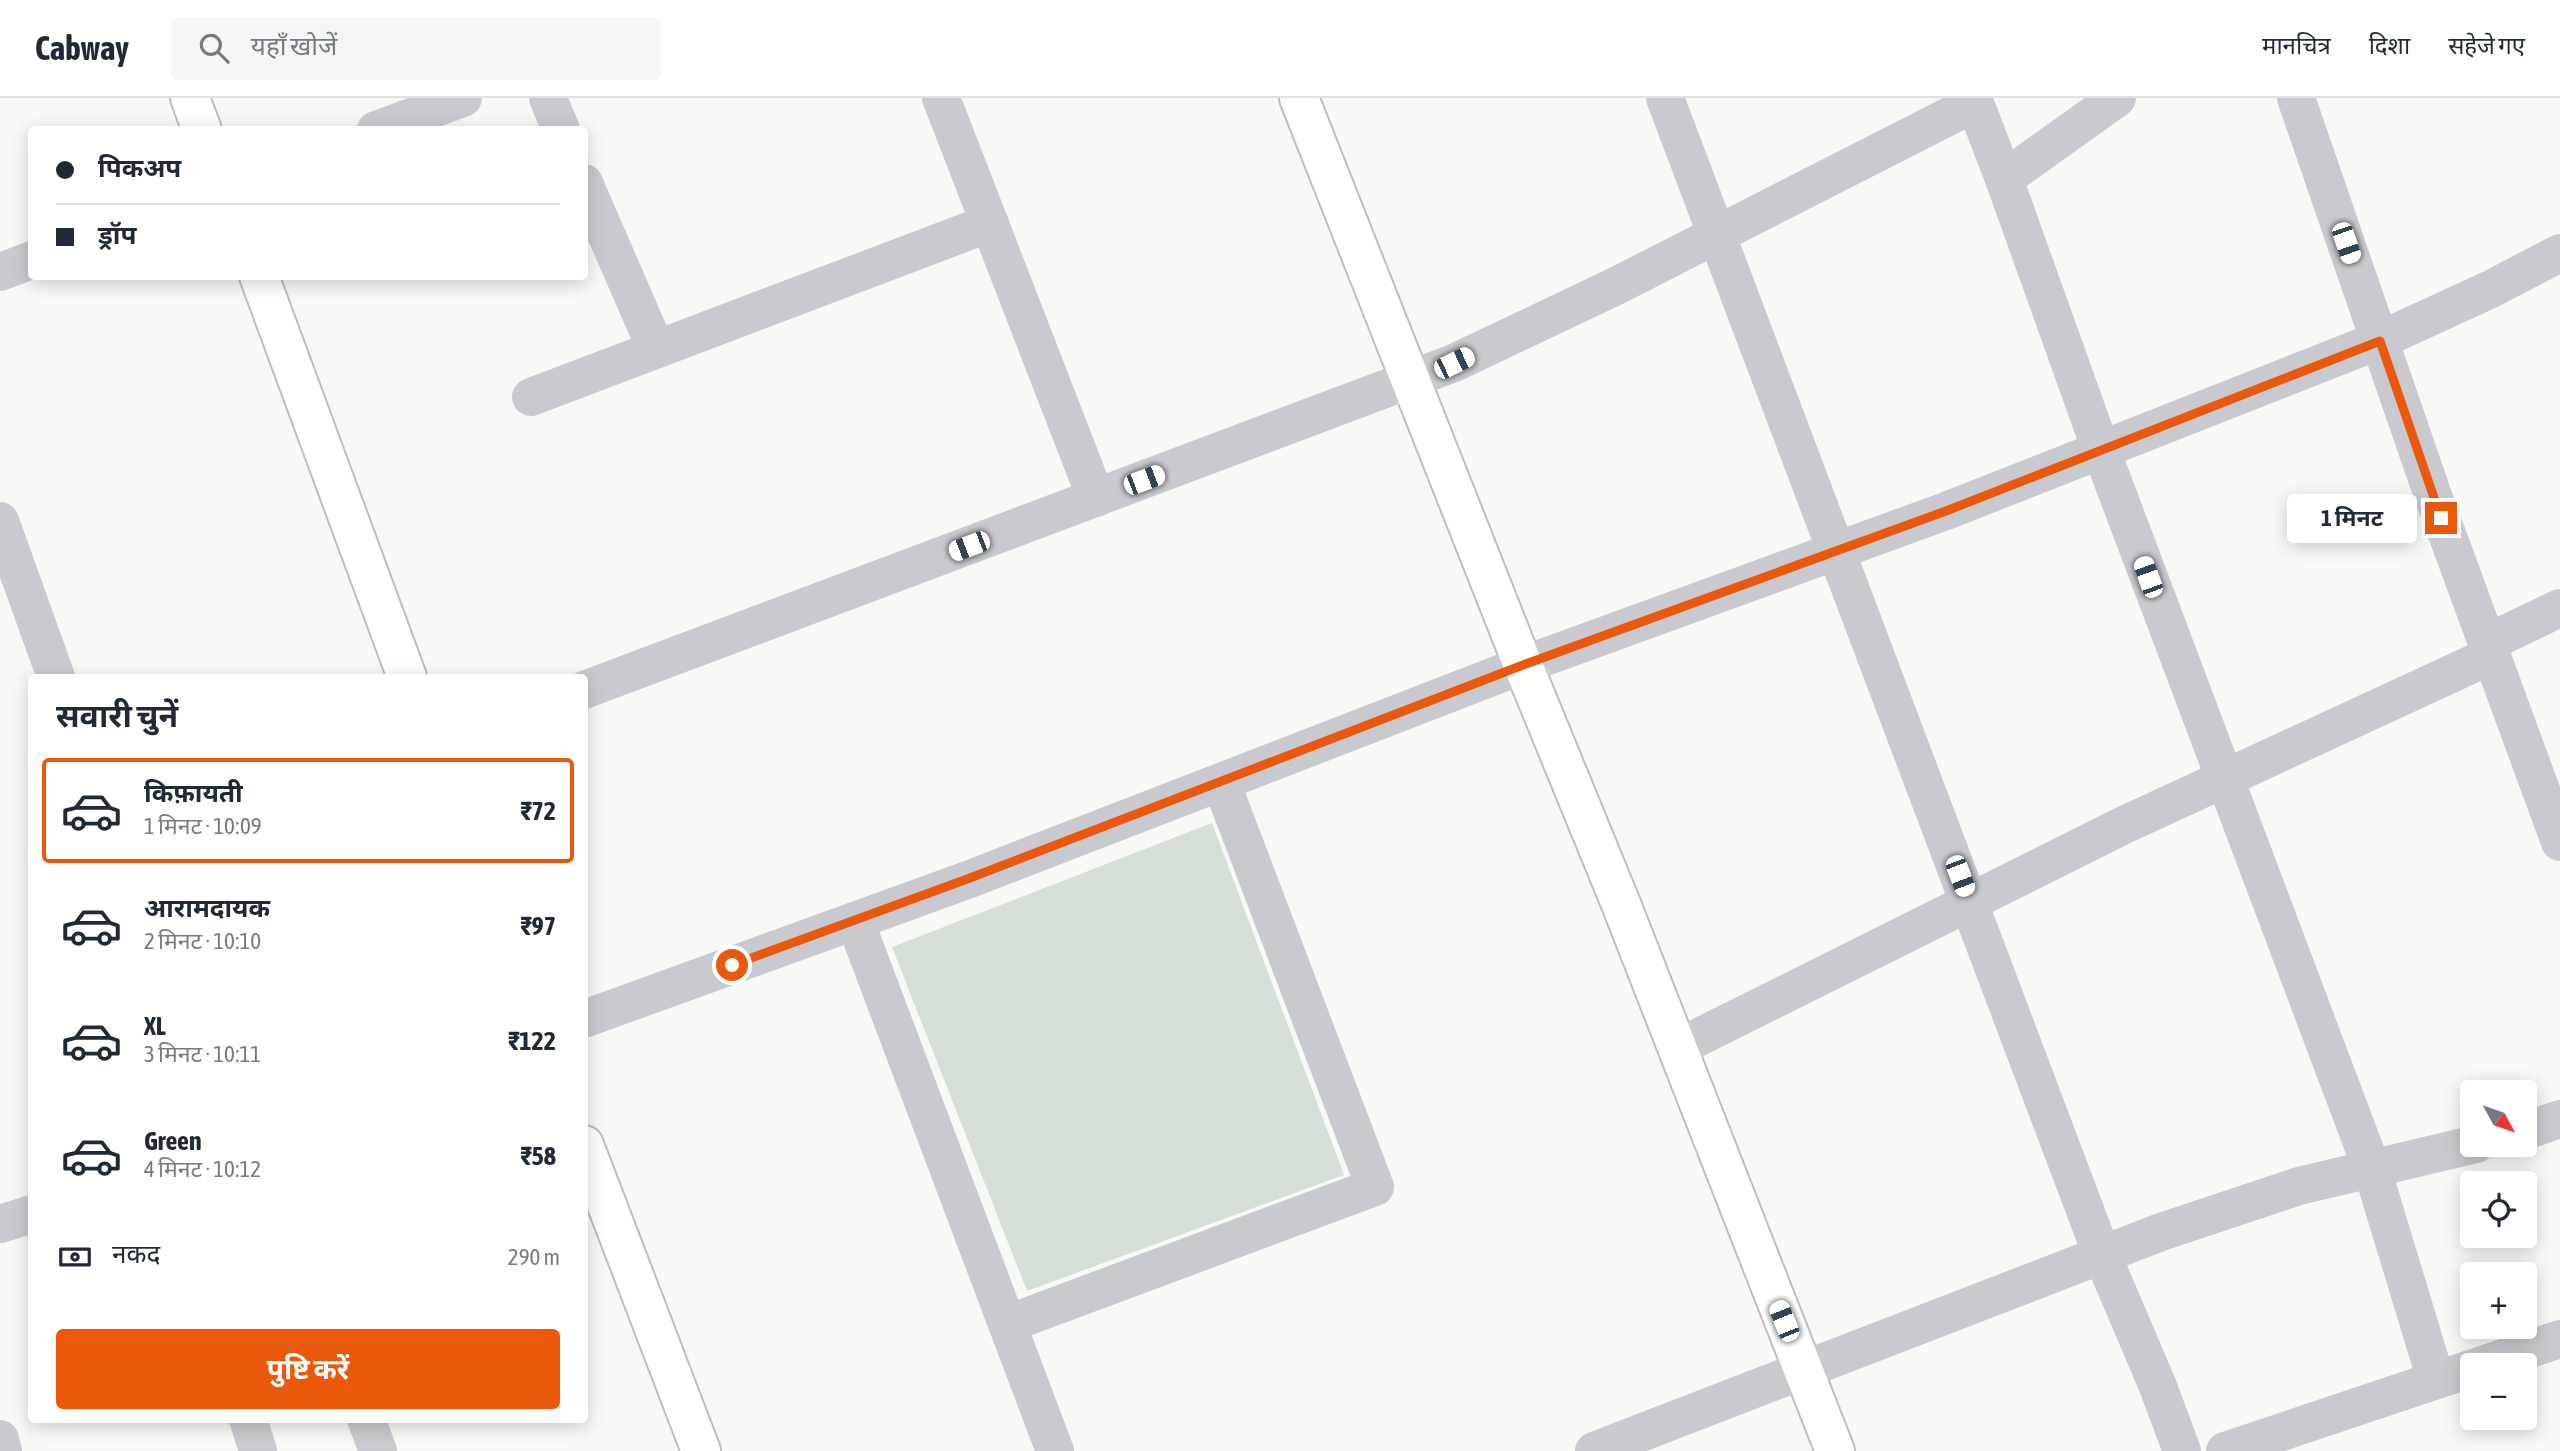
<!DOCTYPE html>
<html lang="hi">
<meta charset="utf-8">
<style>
:root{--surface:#fff;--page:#f6f6f7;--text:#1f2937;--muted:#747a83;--line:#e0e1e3;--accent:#ea580c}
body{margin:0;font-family:"Asap Condensed","Noto Sans Devanagari",sans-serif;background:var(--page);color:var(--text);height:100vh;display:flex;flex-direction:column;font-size:26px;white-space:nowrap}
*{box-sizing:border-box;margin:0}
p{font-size:23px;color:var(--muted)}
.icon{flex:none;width:38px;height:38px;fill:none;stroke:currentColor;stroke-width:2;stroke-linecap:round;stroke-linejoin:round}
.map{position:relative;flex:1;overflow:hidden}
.details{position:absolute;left:28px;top:576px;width:560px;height:749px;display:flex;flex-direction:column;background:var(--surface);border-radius:7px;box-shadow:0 4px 18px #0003}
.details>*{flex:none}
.hud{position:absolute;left:28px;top:28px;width:560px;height:154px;border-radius:7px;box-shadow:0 4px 18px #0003;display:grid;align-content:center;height:154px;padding:0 28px;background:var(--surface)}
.needle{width:46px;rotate:130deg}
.controls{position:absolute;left:2460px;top:982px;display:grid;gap:14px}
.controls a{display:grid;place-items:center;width:77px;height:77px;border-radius:7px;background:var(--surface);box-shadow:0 4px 18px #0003;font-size:35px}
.end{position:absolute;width:32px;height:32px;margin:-16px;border:9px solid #ea580c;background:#fff;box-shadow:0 0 0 4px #fff}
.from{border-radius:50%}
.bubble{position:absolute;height:49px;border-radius:7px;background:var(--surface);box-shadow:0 4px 18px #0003;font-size:23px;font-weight:700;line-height:49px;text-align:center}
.car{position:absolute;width:21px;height:42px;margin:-21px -10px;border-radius:9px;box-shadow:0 0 5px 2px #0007;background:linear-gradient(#fff 24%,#345 0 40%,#fff 0 76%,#345 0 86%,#fff 0)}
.hud b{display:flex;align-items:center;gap:24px;height:66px;font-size:26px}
.hud b+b{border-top:2px solid var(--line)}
.hud i{width:18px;height:18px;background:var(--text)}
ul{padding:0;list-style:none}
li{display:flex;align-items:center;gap:21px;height:105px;margin:0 14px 10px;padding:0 14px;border:4px solid transparent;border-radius:7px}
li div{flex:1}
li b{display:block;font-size:26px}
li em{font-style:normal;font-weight:700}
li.active{border-color:var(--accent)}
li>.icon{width:63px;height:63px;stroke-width:1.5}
h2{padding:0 28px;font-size:32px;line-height:84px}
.pay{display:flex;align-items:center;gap:18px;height:77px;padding:0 28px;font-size:26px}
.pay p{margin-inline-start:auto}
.action{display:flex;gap:14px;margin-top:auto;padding:14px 28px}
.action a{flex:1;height:80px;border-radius:7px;background:var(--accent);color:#fff;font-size:28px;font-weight:700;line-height:80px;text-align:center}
header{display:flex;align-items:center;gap:42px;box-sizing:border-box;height:98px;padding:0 35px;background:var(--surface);border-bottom:2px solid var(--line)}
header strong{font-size:33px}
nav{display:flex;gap:38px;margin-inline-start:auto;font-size:24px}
.search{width:490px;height:63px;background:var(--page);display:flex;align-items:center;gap:18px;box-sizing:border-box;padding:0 24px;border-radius:7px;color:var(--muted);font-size:26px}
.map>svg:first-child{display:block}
</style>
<header>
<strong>Cabway</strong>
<div class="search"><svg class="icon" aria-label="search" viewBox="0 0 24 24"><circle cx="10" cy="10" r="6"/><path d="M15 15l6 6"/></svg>यहाँ खोजें</div>
<nav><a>मानचित्र</a><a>दिशा</a><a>सहेजे गए</a></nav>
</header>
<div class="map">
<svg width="2560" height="1353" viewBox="0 0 2560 1353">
<rect width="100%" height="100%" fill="#f7f9f6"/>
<path fill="#d5ded7" d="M1212 725 1344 1077 1027 1193 892 849Z"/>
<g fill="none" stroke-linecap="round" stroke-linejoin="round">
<g stroke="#bebdc6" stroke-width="42">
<g id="secondary">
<path d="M190 0 202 32"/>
<path d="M1299 0 1523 567 1621 806 1835 1353"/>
<path d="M259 178 407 579"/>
<path d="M584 1047 701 1353"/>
</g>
</g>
<g stroke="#c9c9d0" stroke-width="38">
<path d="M548 0 561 32"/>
<path d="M941 0 1096 400"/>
<path d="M1665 0 2102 1157 2157 1286 2182 1353"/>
<path d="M1973 0 2004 81 2101 352 2372 1071 2436 1282"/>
<path d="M2296 0 2432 395 2560 744"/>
<path d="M376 32 463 0"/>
<path d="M2004 81 2117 0"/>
<path d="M584 85 656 251"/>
<path d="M0 174 32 162"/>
<path d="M531 299 990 125"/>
<path d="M0 423 56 579"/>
<path d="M2487 545 2560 510"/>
<path d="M584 592 1454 265 1616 188 1975 5"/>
<path d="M855 823 1055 1353"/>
<path d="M584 921 970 781 1523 567 1946 413 2380 242 2491 191 2560 155"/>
<path d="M1677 950 2124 727 2492 557"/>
<path d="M2525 1033 2560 1021"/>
<path d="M0 1126 32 1116"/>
<path d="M1007 1226 1375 1089 1221 684"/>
<path d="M2482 1267 2560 1241"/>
<path d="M248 1321 258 1353"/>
<path d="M366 1321 378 1353"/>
<path d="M0 1341 3 1353"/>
<path d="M1594 1353 2161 1134 2299 1088 2476 1046"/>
<path d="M2225 1353 2473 1270"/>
</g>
<use href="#secondary" stroke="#fff" stroke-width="38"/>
</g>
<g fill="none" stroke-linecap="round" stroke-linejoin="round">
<path stroke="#ea580c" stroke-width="9" d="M732 867 970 780 1523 567 1946 413 2380 243 2441 420"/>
</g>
</svg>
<div class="controls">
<a><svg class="needle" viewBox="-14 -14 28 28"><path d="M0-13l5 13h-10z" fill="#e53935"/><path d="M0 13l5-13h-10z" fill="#747a83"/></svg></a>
<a><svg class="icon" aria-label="locate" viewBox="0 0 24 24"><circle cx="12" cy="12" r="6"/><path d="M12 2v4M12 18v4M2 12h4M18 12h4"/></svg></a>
<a>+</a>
<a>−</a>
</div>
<i class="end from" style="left:732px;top:867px"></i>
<i class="end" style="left:2441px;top:420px"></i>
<div class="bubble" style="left:2287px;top:396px;width:130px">1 मिनट</div>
<i class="car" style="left:2346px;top:145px;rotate:161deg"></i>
<i class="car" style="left:1454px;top:265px;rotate:64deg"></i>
<i class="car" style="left:1144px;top:382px;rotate:69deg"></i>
<i class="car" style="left:969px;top:448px;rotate:249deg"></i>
<i class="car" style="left:2148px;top:479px;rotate:340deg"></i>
<i class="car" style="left:1960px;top:778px;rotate:159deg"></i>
<i class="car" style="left:1784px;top:1223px;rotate:338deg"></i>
<div class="hud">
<b><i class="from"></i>पिकअप</b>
<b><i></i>ड्रॉप</b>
</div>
<section class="details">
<h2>सवारी चुनें</h2>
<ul>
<li class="active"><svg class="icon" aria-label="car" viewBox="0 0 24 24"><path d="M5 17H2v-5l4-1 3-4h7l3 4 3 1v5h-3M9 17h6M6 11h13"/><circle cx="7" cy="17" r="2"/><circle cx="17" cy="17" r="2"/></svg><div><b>किफ़ायती</b><p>1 मिनट · 10:09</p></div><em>₹72</em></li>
<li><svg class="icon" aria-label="car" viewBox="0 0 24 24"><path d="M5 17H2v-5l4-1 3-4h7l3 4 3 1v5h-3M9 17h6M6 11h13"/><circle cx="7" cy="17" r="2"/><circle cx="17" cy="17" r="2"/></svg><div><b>आरामदायक</b><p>2 मिनट · 10:10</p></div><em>₹97</em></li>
<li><svg class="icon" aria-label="car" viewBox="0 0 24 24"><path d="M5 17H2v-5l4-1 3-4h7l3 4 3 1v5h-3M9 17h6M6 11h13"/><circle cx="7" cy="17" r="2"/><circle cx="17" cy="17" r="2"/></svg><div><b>XL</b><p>3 मिनट · 10:11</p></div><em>₹122</em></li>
<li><svg class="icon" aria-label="car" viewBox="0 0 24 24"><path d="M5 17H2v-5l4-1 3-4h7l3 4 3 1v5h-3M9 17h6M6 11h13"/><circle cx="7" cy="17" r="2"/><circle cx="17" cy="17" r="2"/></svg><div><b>Green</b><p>4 मिनट · 10:12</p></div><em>₹58</em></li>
</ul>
<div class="pay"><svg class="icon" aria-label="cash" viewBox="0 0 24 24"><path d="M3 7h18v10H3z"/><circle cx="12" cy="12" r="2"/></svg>नकद<p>290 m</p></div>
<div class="action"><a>पुष्टि करें</a></div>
</section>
</div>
